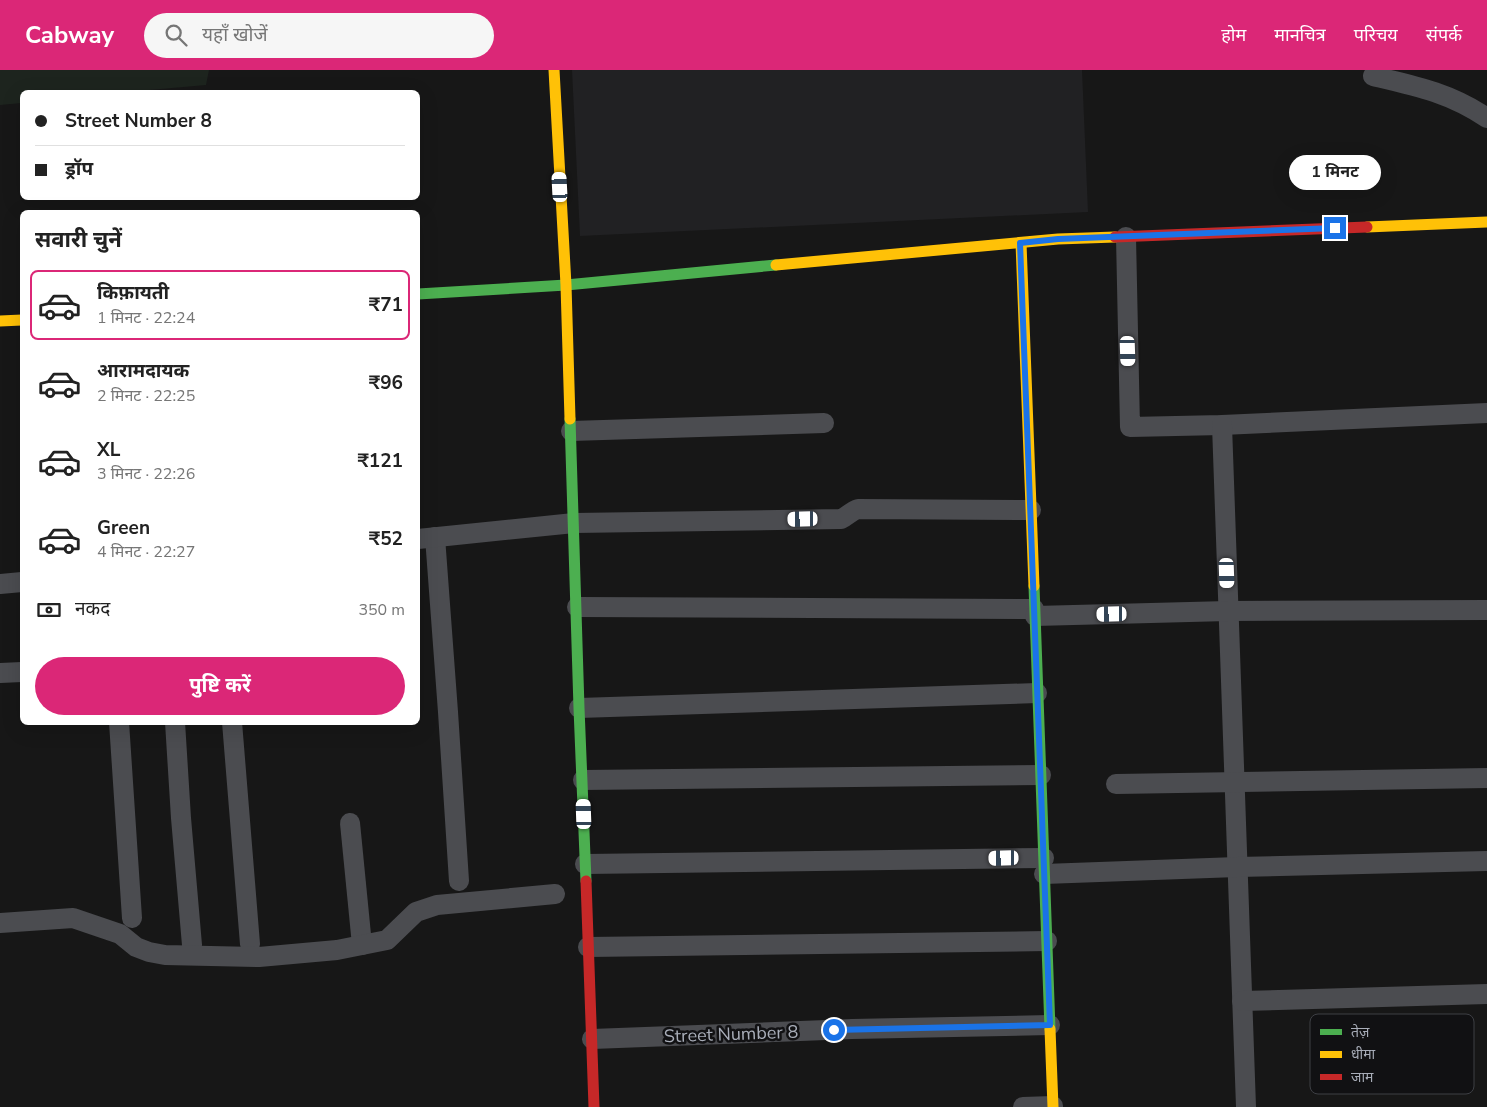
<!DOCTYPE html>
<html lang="hi">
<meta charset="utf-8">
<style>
:root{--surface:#fff;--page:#f6f6f6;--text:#222;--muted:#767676;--line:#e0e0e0;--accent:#db2777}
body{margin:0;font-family:"Nunito Sans","Noto Sans Devanagari",sans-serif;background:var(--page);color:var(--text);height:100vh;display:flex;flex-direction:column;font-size:19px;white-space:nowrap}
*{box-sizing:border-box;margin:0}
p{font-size:16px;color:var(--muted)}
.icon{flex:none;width:28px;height:28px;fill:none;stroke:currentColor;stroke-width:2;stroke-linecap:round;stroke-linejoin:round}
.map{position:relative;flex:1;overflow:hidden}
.sheet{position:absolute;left:20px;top:140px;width:400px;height:515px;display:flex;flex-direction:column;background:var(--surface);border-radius:8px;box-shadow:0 5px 20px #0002}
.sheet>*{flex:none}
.top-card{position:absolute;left:20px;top:20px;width:400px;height:110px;border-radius:8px;box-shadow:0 5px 20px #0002;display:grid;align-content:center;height:110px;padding:0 15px;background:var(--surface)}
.end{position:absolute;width:22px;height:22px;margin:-11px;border:6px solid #1a73e8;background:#fff;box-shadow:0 0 0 2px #fff}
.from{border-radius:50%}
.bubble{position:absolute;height:35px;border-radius:18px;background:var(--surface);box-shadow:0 5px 20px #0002;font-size:16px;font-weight:700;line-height:35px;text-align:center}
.car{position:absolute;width:15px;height:30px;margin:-15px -8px;border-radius:6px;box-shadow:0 0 4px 1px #0007;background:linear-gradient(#fff 24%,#345 0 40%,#fff 0 76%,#345 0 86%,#fff 0)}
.top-card b{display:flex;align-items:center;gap:18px;height:48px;font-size:19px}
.top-card b+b{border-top:1px solid var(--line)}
.top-card i{width:12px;height:12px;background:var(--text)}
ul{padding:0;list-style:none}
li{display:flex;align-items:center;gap:15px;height:70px;margin:0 10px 8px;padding:0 5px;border:2px solid transparent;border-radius:8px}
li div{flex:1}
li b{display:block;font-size:19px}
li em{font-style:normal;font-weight:700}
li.current{border-color:var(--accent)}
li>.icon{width:45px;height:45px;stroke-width:1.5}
h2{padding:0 15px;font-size:22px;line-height:60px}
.pay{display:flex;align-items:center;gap:12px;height:55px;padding:0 15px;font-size:19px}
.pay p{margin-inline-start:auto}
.primary-button{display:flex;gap:10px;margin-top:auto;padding:10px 15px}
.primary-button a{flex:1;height:58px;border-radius:30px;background:var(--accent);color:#fff;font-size:20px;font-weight:700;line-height:58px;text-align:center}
header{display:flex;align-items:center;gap:30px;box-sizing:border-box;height:70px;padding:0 25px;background:var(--accent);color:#fff}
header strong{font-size:24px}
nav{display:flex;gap:28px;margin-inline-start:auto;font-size:18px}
.search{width:350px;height:45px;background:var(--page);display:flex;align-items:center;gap:12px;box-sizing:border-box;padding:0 18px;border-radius:28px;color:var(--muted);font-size:19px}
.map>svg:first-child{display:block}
</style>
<header>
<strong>Cabway</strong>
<div class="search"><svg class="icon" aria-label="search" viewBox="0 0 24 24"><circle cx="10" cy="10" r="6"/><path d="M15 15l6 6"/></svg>यहाँ खोजें</div>
<nav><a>होम</a><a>मानचित्र</a><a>परिचय</a><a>संपर्क</a></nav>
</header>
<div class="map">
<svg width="1487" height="1037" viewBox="0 0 1487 1037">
<rect width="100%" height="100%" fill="#171717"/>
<path fill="#212123" d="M572 0H1082L1088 142 580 166Z"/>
<path fill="#1d241e" d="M0 0H209L206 15 127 22H22V33L0 35Z"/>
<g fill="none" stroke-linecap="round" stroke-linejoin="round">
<g stroke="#4b4c50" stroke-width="20">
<path d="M1373 6C1416 16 1450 23 1487 48"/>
<path d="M1126 167 1130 357 1222 355 1487 343"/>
<path d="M1222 355 1246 1037"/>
<path d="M571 361 824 353"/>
<path d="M435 467 448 642 459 811"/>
<path d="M418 469 574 453 841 449C848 446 851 441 858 439L1031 440"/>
<path d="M0 514 22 512"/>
<path d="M577 537 1034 539"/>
<path d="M1035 546 1228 541 1487 540"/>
<path d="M0 603 22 602"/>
<path d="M579 638 1037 623"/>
<path d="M119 652 132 848"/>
<path d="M175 652 181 748 192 875"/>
<path d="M232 652 250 874"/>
<path d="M583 710 1041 705"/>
<path d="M1116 714 1487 708"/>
<path d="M350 753 362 875"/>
<path d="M585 794 1044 788"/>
<path d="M1044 804 1237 797 1487 791"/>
<path d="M0 853 73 848 120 864 136 877 149 882 165 885 259 887 337 880 387 870 416 842 437 835 555 824"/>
<path d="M588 877 1047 871"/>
<path d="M1242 931 1487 924"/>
<path d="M592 969 852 959 1050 955"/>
<path d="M1023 1037 1053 1036"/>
</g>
<g stroke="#4caf50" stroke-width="11">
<path d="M418 224 566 215 776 195"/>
<path d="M570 349 579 638 586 811"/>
<path d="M1034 516 1050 959"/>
</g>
<g stroke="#ffc107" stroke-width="11">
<path d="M554 0 566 215 570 349"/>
<path d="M1367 157 1487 152"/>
<path d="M1021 173 1034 516"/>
<path d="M776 195 1058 169 1115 167"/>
<path d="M0 251 22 250"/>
<path d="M1050 959 1053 1037"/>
</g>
<g stroke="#c62828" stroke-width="11">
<path d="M1115 167 1367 157"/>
<path d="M586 811 594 1037"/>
</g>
</g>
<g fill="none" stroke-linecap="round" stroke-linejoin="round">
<path stroke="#1a73e8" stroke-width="6" d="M834 960 1050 955 1020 173 1058 169 1335 158"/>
</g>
<g text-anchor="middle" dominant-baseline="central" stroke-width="5" stroke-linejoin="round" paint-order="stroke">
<g font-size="18" fill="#a8adb8" stroke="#111113">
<text transform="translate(731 964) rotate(-2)">Street Number 8</text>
</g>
</g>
<rect x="1310" y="944" width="164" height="80" rx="8" fill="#111113" stroke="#3e4045" stroke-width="1"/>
<rect x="1320" y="959" width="22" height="6" fill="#4caf50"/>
<rect x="1320" y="981" width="22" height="7" fill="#ffc107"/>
<rect x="1320" y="1004" width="22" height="6" fill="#c62828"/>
<g font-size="14" fill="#a8adb8">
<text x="1351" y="967">तेज़</text>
<text x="1351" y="989">धीमा</text>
<text x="1351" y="1012">जाम</text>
</g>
</svg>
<i class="end from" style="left:834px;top:960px"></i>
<i class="end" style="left:1335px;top:158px"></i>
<div class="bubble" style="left:1289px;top:85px;width:92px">1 मिनट</div>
<i class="car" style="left:560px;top:117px;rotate:357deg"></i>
<i class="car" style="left:1128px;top:281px;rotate:178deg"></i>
<i class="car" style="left:803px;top:449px;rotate:269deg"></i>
<i class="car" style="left:1227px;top:503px;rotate:178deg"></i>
<i class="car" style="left:1112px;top:544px;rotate:269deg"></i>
<i class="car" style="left:584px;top:744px;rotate:358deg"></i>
<i class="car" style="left:1004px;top:788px;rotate:269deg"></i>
<div class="top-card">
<b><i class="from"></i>Street Number 8</b>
<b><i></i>ड्रॉप</b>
</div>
<section class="sheet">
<h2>सवारी चुनें</h2>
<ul>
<li class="current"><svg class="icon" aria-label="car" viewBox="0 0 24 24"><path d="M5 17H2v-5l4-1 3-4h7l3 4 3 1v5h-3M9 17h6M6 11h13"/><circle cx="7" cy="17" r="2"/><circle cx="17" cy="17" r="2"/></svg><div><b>किफ़ायती</b><p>1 मिनट · 22:24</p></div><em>₹71</em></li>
<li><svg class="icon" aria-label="car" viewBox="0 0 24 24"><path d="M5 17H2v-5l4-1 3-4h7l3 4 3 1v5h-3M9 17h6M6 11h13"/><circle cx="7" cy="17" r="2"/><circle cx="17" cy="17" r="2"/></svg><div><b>आरामदायक</b><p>2 मिनट · 22:25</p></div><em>₹96</em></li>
<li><svg class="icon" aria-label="car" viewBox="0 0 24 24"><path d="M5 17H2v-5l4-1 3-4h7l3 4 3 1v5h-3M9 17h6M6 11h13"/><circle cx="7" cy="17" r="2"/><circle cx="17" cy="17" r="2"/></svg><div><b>XL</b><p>3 मिनट · 22:26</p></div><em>₹121</em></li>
<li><svg class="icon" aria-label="car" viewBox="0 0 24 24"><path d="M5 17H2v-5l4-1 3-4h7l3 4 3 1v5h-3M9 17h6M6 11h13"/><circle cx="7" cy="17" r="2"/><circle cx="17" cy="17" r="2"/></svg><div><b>Green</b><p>4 मिनट · 22:27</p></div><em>₹52</em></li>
</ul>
<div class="pay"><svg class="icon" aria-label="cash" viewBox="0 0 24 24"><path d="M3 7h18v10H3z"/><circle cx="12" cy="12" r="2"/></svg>नकद<p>350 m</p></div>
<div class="primary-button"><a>पुष्टि करें</a></div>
</section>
</div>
